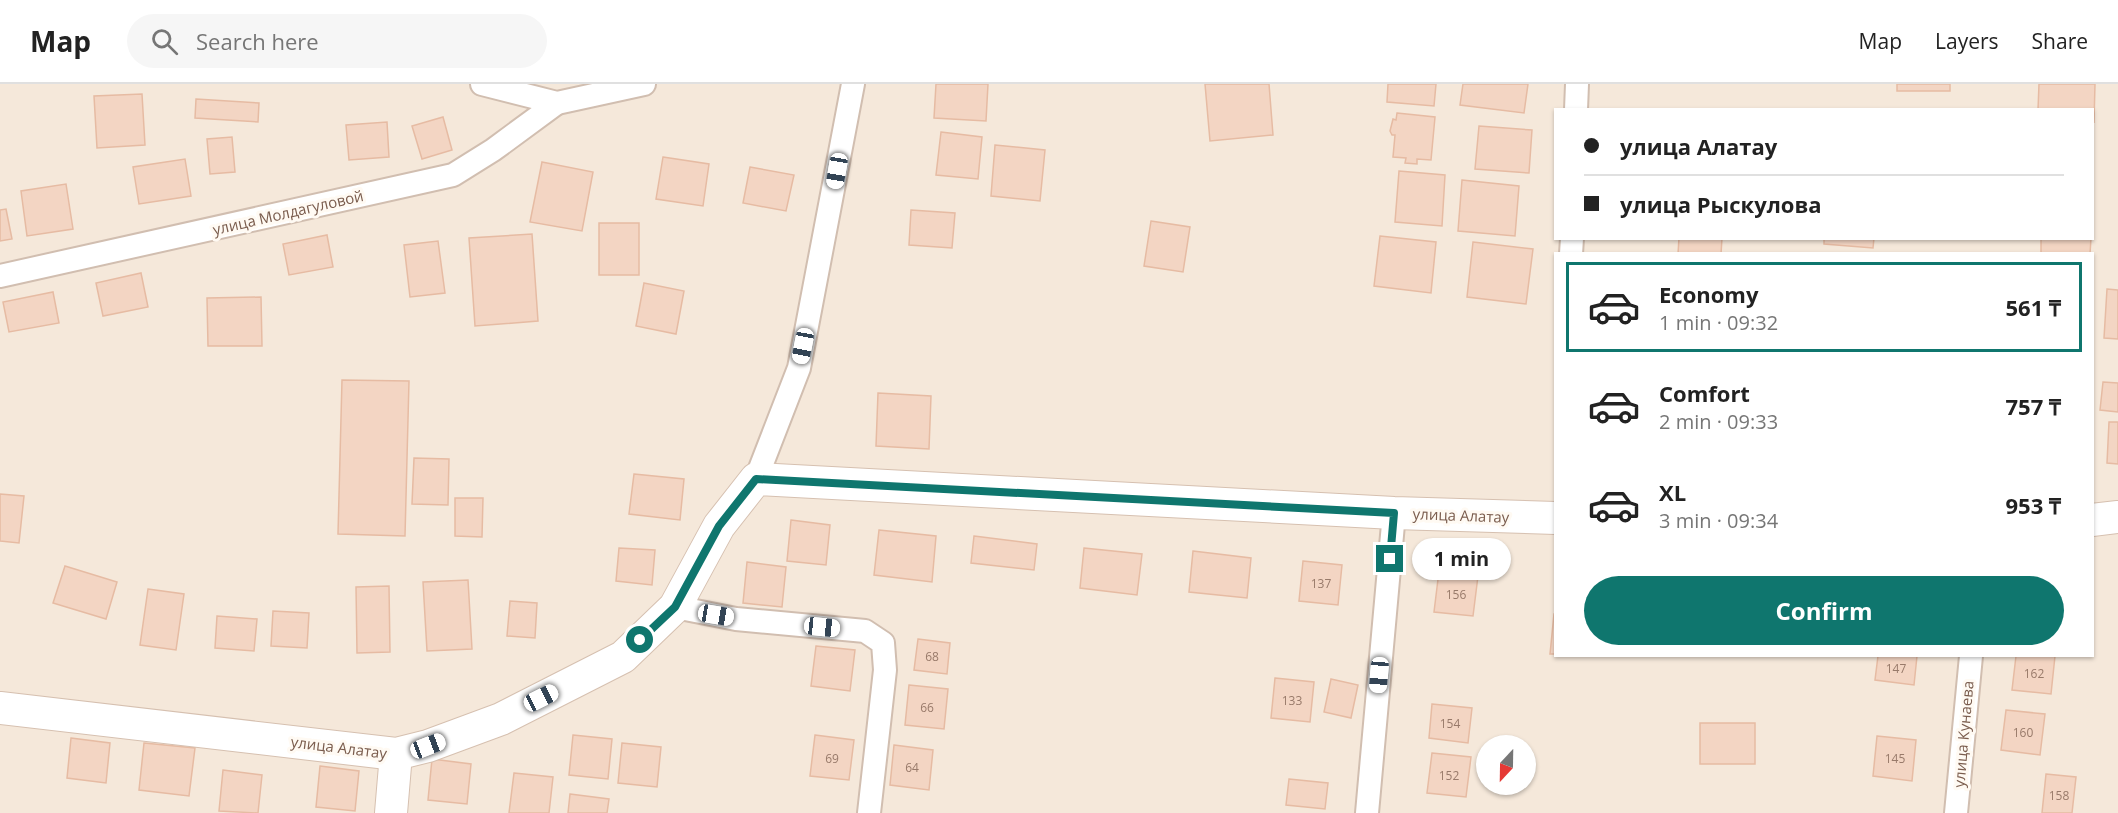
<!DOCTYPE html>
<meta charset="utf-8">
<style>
:root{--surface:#fff;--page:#f6f6f6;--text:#222;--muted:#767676;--line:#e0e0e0;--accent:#0f766e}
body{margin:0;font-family:"Open Sans",sans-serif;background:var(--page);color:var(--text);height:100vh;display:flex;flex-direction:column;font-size:22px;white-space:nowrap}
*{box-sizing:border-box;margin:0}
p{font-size:20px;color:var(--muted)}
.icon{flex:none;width:33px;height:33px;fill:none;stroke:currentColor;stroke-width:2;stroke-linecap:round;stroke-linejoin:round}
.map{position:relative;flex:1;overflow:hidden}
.sheet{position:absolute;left:1554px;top:168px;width:540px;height:405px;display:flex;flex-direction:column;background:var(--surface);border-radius:0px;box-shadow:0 2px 4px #0004}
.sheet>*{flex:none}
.hud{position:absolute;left:1554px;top:24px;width:540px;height:132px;border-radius:0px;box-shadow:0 2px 4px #0004;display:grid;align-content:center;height:132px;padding:0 30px;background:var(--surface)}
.needle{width:39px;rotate:202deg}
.controls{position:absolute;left:1476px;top:651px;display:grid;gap:12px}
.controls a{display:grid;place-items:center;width:60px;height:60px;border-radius:50%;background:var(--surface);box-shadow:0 2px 4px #0004;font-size:30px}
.end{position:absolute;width:27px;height:27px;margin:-14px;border:8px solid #0f766e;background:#fff;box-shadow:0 0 0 3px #fff}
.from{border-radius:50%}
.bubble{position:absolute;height:42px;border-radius:21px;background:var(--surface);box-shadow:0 2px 4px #0004;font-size:20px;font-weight:700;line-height:42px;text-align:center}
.car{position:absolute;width:18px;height:36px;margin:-18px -9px;border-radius:8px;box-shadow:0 0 4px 2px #0007;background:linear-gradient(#fff 24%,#345 0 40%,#fff 0 76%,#345 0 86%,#fff 0)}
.hud b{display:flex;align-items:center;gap:21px;height:57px;font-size:22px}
.hud b+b{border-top:2px solid var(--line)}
.hud i{width:15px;height:15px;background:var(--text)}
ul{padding:10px 0 0;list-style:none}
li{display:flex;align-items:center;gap:18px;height:90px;margin:0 12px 9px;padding:0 18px;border:3px solid transparent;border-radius:0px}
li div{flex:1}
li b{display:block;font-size:22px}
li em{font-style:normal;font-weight:700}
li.selected{border-color:var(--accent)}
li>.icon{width:54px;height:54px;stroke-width:1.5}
.button{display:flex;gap:12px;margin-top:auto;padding:12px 30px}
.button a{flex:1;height:69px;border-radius:36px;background:var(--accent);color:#fff;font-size:24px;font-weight:700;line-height:69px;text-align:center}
header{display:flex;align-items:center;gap:36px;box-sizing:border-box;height:84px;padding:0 30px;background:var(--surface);border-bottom:2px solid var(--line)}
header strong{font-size:28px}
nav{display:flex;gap:33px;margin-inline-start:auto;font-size:21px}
.search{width:420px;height:54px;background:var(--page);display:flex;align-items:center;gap:15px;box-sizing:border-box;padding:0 21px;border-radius:33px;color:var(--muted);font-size:22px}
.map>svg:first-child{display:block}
</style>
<header>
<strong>Map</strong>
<div class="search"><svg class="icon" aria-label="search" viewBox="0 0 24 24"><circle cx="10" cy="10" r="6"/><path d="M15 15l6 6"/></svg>Search here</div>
<nav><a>Map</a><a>Layers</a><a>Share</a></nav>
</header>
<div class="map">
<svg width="2118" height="729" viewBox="0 0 2118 729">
<rect width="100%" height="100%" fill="#fdf6ec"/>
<path fill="#f5e8da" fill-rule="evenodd" d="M0 0H2118V729H0ZM1556 26H2092V154H1556ZM1556 170H2092V572H1556ZM1486 662H1526V700H1486Z"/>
<g fill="#f3d5c3" stroke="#e6bba3" stroke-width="1.5">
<path d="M936 0H988L986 37 934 34Z"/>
<path d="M1205 0H1269L1273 51 1210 57Z"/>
<path d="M1388 0H1436L1434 22 1387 18Z"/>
<path d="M1463 0H1528L1524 29 1460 21Z"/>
<rect x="1897" y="0" width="53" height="7"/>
<path d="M2039 0H2095L2094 39 2092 26H2038Z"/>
<path d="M142 10 145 61 97 64 94 12Z"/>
<path d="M196 15 259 19 258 38 195 34Z"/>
<path d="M1397 29 1435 33 1431 76 1417 75V80L1405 79 1406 74 1393 73 1395 51H1392L1390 47 1393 35 1396 36Z"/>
<path d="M443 33 452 66 422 75 412 42Z"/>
<path d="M387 38 389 73 349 76 346 41Z"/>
<path d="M1479 42 1532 46 1529 89 1475 85Z"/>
<path d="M941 48 982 53 978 95 936 91Z"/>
<path d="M232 53 235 88 210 90 207 55Z"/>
<path d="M995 61 1045 66 1040 117 991 112Z"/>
<path d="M663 73 709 80 703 122 656 115Z"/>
<path d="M185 75 191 112 139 120 133 83Z"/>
<path d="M542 78 593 88 582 147 530 138Z"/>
<path d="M750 83 794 91 786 127 743 119Z"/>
<path d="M1399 87 1445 91 1442 142 1395 138Z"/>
<path d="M1462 96 1519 102 1515 152 1458 147Z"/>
<path d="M66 100 73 145 27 152 21 107Z"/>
<path d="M6 125 12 155 0 157V126Z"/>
<path d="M911 126 955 129 952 164 909 161Z"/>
<path d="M1151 137 1190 143 1183 188 1144 182Z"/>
<rect x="599" y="139" width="40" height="52"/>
<path d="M532 150 538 237 475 242 469 154Z"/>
<path d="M327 151 333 183 289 191 283 160Z"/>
<path d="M1380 152 1436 158 1431 209 1374 202Z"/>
<path d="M1679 154H1722L1721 170H1678Z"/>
<path d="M1824 154H1874L1873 164 1824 160Z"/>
<path d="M2041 154H2091L2090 170H2041Z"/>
<path d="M438 157 445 209 410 213 404 161Z"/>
<path d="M1473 158 1533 165 1526 220 1467 213Z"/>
<path d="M141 189 148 223 103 232 96 199Z"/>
<path d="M644 199 684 207 676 250 636 242Z"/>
<path d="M2107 205 2118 206V255L2104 254Z"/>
<path d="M53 208 59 239 9 248 3 218Z"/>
<path d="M261 213 262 262H208L207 214Z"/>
<path d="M342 296 409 297 405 452 338 450Z"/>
<path d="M2103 298 2118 299V328L2100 326Z"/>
<path d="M878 309 931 312 929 365 876 362Z"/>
<path d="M2109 338H2118V380L2107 379Z"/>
<path d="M414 374 449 375 448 421 412 420Z"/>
<path d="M634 390 684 395 680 436 629 430Z"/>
<path d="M0 410 24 412 19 459 0 457Z"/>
<path d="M455 414H483L482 453 455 452Z"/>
<path d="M791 436 830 441 826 481 787 477Z"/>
<path d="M879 446 936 452 932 498 874 491Z"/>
<path d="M974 452 1037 460 1034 486 971 479Z"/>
<path d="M619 464 655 466 652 501 616 497Z"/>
<path d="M1084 464 1142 470 1137 511 1080 504Z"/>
<path d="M1193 467 1251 474 1247 514 1189 508Z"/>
<path d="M1303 477 1342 481 1338 521 1299 517Z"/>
<path d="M747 478 786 483 782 523 743 519Z"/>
<path d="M65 482 117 498 106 535 53 519Z"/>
<path d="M1439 487 1478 492 1473 532 1434 528Z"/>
<path d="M468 496 472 565 427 567 423 498Z"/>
<path d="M389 502 390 568 357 569 356 503Z"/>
<path d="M148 505 184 510 176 566 140 561Z"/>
<path d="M510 517 537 519 535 554 507 552Z"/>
<path d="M273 527 309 529 307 564 271 562Z"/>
<path d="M1554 530H1556V570H1550Z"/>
<path d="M217 532 257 535 254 567 215 564Z"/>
<path d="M918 555 950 559 947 590 914 586Z"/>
<path d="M816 562 855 566 850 607 811 602Z"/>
<path d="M1878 572H1917L1914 601 1875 596Z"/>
<path d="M2016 572H2055L2051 610 2012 606Z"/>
<path d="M1275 594 1314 598 1310 638 1271 634Z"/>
<path d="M1331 595 1358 601 1351 634 1324 628Z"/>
<path d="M909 601 948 605 944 645 905 641Z"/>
<path d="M1432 620 1472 624 1468 659 1429 654Z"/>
<path d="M2006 626 2045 630 2040 671 2001 666Z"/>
<rect x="1700" y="639" width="55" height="41"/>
<path d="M573 651 612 655 608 695 569 691Z"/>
<path d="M815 651 854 656 849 696 810 692Z"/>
<path d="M1877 652 1916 656 1912 697 1873 692Z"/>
<path d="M71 654 110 659 106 699 67 694Z"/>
<path d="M144 659 195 664 189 712 139 706Z"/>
<path d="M622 659 661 663 657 703 618 699Z"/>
<path d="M894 661 933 666 929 706 890 701Z"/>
<path d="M1432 669 1471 673 1466 713 1427 709Z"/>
<path d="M432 675 471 680 467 720 428 716Z"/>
<path d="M320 682 359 687 355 727 316 723Z"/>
<path d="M223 686 262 691 258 729 219 727Z"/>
<path d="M514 689 553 693 549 729H509Z"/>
<path d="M2046 690 2076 693 2072 729H2042Z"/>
<path d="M1289 695 1328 699 1325 725 1286 721Z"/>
<path d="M570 710 609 715 607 729H568Z"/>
</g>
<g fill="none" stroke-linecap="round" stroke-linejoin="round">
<g stroke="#d1beb0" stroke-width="26">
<g id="street">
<path d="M482 0 557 19 644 0"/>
<path d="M1576 26 1577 0"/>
<path d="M1571 170 1572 154"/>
<path d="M0 192 453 91 493 66 557 19"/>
<path d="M756 395 799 284 853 0"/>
<path d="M675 523 736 535 865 547 883 559 885 586 869 729"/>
<path d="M1367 729 1394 429"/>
<path d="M1956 729 1971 572"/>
</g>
</g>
<g stroke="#d6c0b0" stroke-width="34">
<g id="secondary">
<path d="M2092 436 2118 433"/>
<path d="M0 624 396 670 428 662 501 635 623 573 675 523 719 442 756 395 1394 429 1556 434"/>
<path d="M391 729 396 670"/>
</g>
</g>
<use href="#street" stroke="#fff" stroke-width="22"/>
<use href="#secondary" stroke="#fff" stroke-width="32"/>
</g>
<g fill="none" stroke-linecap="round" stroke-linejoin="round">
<path stroke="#0f766e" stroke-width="8" d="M640 556 675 523 719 442 756 395 1394 429 1390 475"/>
</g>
<g text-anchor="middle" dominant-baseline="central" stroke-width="6" stroke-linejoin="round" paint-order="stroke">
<g font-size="12" fill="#987a6a">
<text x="1321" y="499">137</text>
<text x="1456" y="510">156</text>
<text x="932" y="572">68</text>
<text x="1896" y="584">147</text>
<text x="2034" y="589">162</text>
<text x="1292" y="616">133</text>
<text x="927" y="623">66</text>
<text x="1450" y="639">154</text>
<text x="2023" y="648">160</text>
<text x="832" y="674">69</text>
<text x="1895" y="674">145</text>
<text x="912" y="683">64</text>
<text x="1449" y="691">152</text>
<text x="2059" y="711">158</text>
</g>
<g font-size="15" fill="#7a5c4d" stroke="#fffaf3">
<text transform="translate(288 128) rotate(-13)">улица Молдагуловой</text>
<text transform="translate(1461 431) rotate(2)">улица Алатау</text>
<text transform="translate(1963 650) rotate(-85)">улица Кунаева</text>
<text transform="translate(339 663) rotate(7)">улица Алатау</text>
</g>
</g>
</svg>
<div class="controls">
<a><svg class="needle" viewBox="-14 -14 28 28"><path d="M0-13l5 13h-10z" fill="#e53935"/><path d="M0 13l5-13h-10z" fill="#767676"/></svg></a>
</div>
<i class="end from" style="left:640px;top:556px"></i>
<i class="end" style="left:1390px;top:475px"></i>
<div class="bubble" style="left:1412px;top:454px;width:99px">1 min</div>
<i class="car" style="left:837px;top:87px;rotate:190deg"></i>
<i class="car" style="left:803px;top:262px;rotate:191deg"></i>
<i class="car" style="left:716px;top:531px;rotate:100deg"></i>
<i class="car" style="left:822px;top:543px;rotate:96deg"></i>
<i class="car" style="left:1379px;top:591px;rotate:185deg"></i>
<i class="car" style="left:541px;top:614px;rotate:63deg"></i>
<i class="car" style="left:428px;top:662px;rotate:69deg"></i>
<div class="hud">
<b><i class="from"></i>улица Алатау</b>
<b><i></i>улица Рыскулова</b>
</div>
<section class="sheet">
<ul>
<li class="selected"><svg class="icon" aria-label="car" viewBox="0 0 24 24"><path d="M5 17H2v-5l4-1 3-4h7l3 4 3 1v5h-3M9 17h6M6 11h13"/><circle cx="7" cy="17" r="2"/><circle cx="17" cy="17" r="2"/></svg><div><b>Economy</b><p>1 min · 09:32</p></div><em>561 ₸</em></li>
<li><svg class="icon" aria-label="car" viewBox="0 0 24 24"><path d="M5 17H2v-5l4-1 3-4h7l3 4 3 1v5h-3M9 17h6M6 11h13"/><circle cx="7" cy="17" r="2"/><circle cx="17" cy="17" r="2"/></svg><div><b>Comfort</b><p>2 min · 09:33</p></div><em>757 ₸</em></li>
<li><svg class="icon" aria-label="car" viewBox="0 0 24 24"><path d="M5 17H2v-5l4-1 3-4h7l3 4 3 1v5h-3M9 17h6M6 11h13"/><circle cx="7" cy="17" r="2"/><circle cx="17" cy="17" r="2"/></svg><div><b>XL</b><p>3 min · 09:34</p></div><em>953 ₸</em></li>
</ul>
<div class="button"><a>Confirm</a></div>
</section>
</div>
